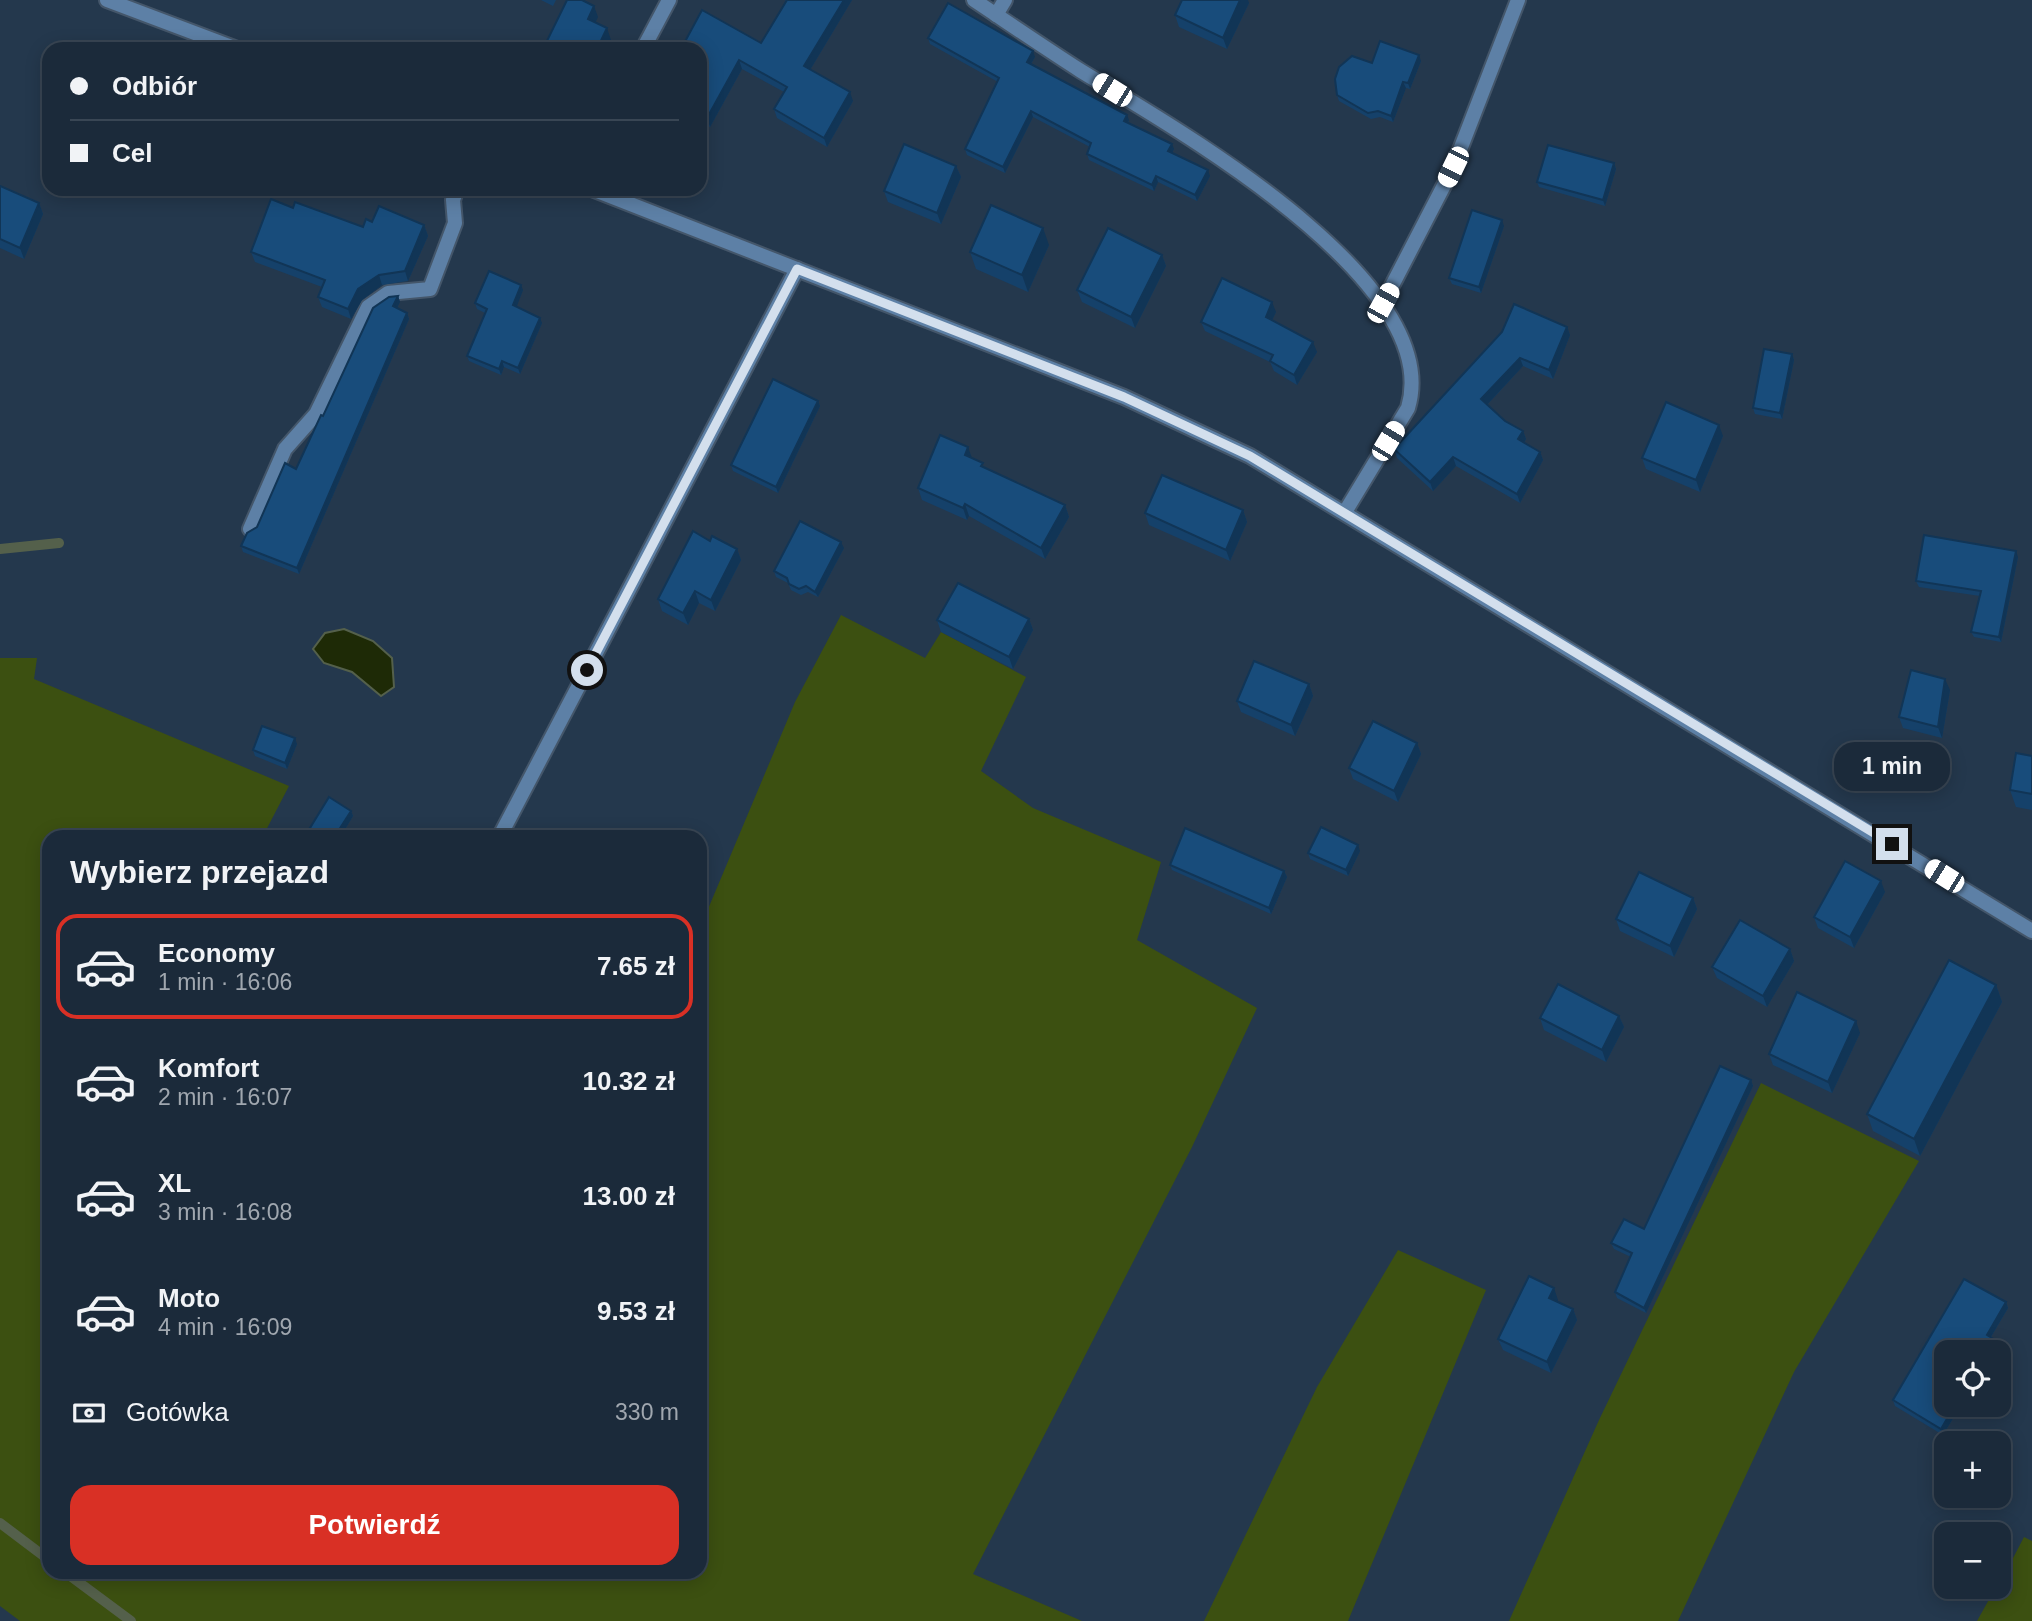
<!DOCTYPE html>
<html lang="pl">
<meta charset="utf-8">
<style>
:root{--surface:#1b2a3a;--page:#243242;--text:#f1f3f6;--muted:#a0a7af;--line:#394654;--accent:#d93025}
body{margin:0;font-family:Helvetica,sans-serif;background:var(--page);color:var(--text);height:100vh;display:flex;flex-direction:column;font-size:26px;white-space:nowrap}
*{box-sizing:border-box;margin:0}
p{font-size:23px;color:var(--muted)}
.icon{flex:none;width:38px;height:38px;fill:none;stroke:currentColor;stroke-width:2;stroke-linecap:round;stroke-linejoin:round}
.map{position:relative;flex:1;overflow:hidden}
.sheet{position:absolute;left:42px;top:830px;width:665px;height:749px;display:flex;flex-direction:column;background:var(--surface);border-radius:21px;box-shadow:0 4px 18px #0003,0 0 0 2px var(--line)}
.sheet>*{flex:none}
.guide{position:absolute;left:42px;top:42px;width:665px;height:154px;border-radius:21px;box-shadow:0 4px 18px #0003,0 0 0 2px var(--line);display:grid;align-content:center;height:154px;padding:0 28px;background:var(--surface)}
.controls{position:absolute;left:1934px;top:1340px;display:grid;gap:14px}
.controls a{display:grid;place-items:center;width:77px;height:77px;border-radius:14px;background:var(--surface);box-shadow:0 4px 18px #0003,0 0 0 2px var(--line);font-size:35px}
.end{position:absolute;width:32px;height:32px;margin:-16px;border:9px solid #d3dfed;background:#111;box-shadow:0 0 0 4px #111}
.from{border-radius:50%}
.bubble{position:absolute;height:49px;border-radius:21px;background:var(--surface);box-shadow:0 4px 18px #0003,0 0 0 2px var(--line);font-size:23px;font-weight:800;line-height:49px;text-align:center}
.car{position:absolute;width:21px;height:42px;margin:-21px -10px;border-radius:9px;box-shadow:0 0 5px 2px #0007;background:linear-gradient(#fff 24%,#345 0 40%,#fff 0 76%,#345 0 86%,#fff 0)}
.guide b{display:flex;align-items:center;gap:24px;height:66px;font-size:26px}
.guide b+b{border-top:2px solid var(--line)}
.guide i{width:18px;height:18px;background:var(--text)}
ul{padding:0;list-style:none}
li{display:flex;align-items:center;gap:21px;height:105px;margin:0 14px 10px;padding:0 14px;border:4px solid transparent;border-radius:21px}
li div{flex:1}
li b{display:block;font-size:26px}
li em{font-style:normal;font-weight:800}
li.on{border-color:var(--accent)}
li>.icon{width:63px;height:63px;stroke-width:1.5}
h2{padding:0 28px;font-size:32px;line-height:84px}
.pay{display:flex;align-items:center;gap:18px;height:77px;padding:0 28px;font-size:26px}
.pay p{margin-inline-start:auto}
.button{display:flex;gap:14px;margin-top:auto;padding:14px 28px}
.button a{flex:1;height:80px;border-radius:21px;background:var(--accent);color:#fff;font-size:28px;font-weight:800;line-height:80px;text-align:center}
.map>svg:first-child{display:block}
</style>
<div class="map">
<svg width="2032" height="1621" viewBox="0 0 2032 1621">
<rect width="100%" height="100%" fill="#24384d"/>
<g fill="#3c5011">
<path d="M841 615 925 658 941 632 1026 677 981 771 1033 808 1161 862 1137 940 1257 1008 1192 1147 973 1574 1082 1621H20L0 1606V658H37L34 679 289 786 263 836H49V1572H700V928L795 702Z"/>
<path d="M1761 1083 1919 1161 1794 1372 1678 1621H1509L1599 1420Z"/>
<path d="M1398 1250 1486 1290 1348 1621H1204L1317 1387Z"/>
<path d="M2024 1537 2032 1541V1621H1977L1996 1587H1998Z"/>
</g>
<path fill="#1e2a06" stroke="#54604b" stroke-width="2" d="M344 629 373 641 392 658 394 687 381 696 352 672 324 663 313 649 325 633Z"/>
<g fill="none" stroke-linecap="round" stroke-linejoin="round">
<g stroke="#54604b" stroke-width="10">
<path d="M0 549 59 543"/>
<path d="M0 1523 49 1560"/>
<path d="M65 1572 131 1621"/>
</g>
<g stroke="#44566a" stroke-width="18">
<g id="service">
<path d="M996 15 1005 0"/>
<path d="M643 49 669 0"/>
<path d="M1383 303 1453 168 1518 0"/>
<path d="M250 529 285 449 316 414 368 307 388 293 430 289 455 223 453 200 457 189"/>
<path d="M500 836 797 269"/>
</g>
</g>
<g stroke="#44566a" stroke-width="18">
<path id="minor" d="M974 0C1010 24 1045 48 1081 71 1171 126 1446 280 1408 408L1345 512"/>
</g>
<g stroke="#44566a" stroke-width="18">
<g id="tertiary">
<path d="M107 0 237 49"/>
<path d="M592 189 1124 397 1250 456 2032 931"/>
</g>
</g>
<use href="#service" stroke="#5d80a6" stroke-width="14"/>
<use href="#minor" stroke="#5d80a6" stroke-width="14"/>
<use href="#tertiary" stroke="#5d80a6" stroke-width="14"/>
</g>
<g fill="#15416a">
<path d="M541 0H556L553 6Z"/>
<path d="M785 0H852L810 70 853 101 827 147 777 118 774 109 784 92 742 69 710 127 700 121V49L761 43 786 1Z"/>
<path d="M1249 3 1227 49 1179 27 1175 15Z"/>
<path d="M928 38 1035 57 1031 64 1129 120 1128 123 1174 149 1172 153 1210 176 1197 201 1158 182 1154 191 1089 160 1087 154 1090 147 1033 117 1005 173 967 155 965 149 998 82 930 44Z"/>
<path d="M1421 61 1410 89 1406 88 1393 122 1380 117 1371 119 1339 101 1337 95 1372 63Z"/>
<path d="M1614 163 1616 169 1605 206 1539 187 1537 182Z"/>
<path d="M956 166 961 177 941 224 888 202 884 191Z"/>
<path d="M0 186 39 203 43 214 24 259 0 248Z"/>
<path d="M293 208 363 227 372 222 424 225 428 236 408 281 382 285 362 300 351 319 322 307 318 297 322 287 255 262 251 252Z"/>
<path d="M1504 226 1481 293 1452 284 1449 278Z"/>
<path d="M1049 245 1028 292 976 269 970 252Z"/>
<path d="M1162 255 1166 266 1135 328 1082 302 1077 290Z"/>
<path d="M523 290 516 307 542 323 520 374 504 367 501 375 469 361 467 356 485 313 477 309 475 303Z"/>
<path d="M398 296 400 302 397 308 407 313 409 319 299 574 243 552 241 546 257 527 296 469 323 416Z"/>
<path d="M1276 312 1272 320 1317 352 1297 385 1274 371 1270 362 1205 331 1201 322Z"/>
<path d="M1567 327 1570 335 1553 379 1523 366 1487 405 1505 421 1523 431 1526 439 1524 443 1540 452 1543 460 1520 503 1456 466 1433 491 1397 458 1394 449 1502 332Z"/>
<path d="M1792 354 1794 360 1782 419 1755 414 1753 408Z"/>
<path d="M818 401 820 406 778 493 733 471 731 465Z"/>
<path d="M1723 436 1700 492 1646 469 1642 458Z"/>
<path d="M972 458 984 467 1065 505 1069 517 1045 559 969 516 967 520 922 500 918 488Z"/>
<path d="M1243 510 1247 522 1230 561 1149 525 1145 513Z"/>
<path d="M844 548 818 597 808 592 801 595 791 590 788 583 776 577 774 571Z"/>
<path d="M737 549 741 560 715 611 699 603 688 625 662 611 658 599Z"/>
<path d="M2018 557 2001 642 1974 637 1971 632 1980 596 1919 587 1916 581Z"/>
<path d="M1029 619 1033 630 1013 669 941 632 937 620Z"/>
<path d="M1309 684 1313 696 1295 736 1241 712 1237 701Z"/>
<path d="M1950 690 1942 738 1903 728 1899 717Z"/>
<path d="M1417 743 1421 754 1398 802 1353 779 1349 768Z"/>
<path d="M297 744 287 769 255 756 253 750Z"/>
<path d="M2032 756V810L2016 807 2010 790Z"/>
<path d="M351 811 353 816 341 836H317L312 833 310 828Z"/>
<path d="M1360 851 1348 876 1310 859 1308 853Z"/>
<path d="M1170 865 1284 871 1287 877 1271 914 1172 870Z"/>
<path d="M1885 892 1854 948 1818 928 1814 917Z"/>
<path d="M1693 898 1697 909 1674 957 1620 931 1616 919Z"/>
<path d="M1790 949 1794 961 1767 1007 1717 978 1712 967Z"/>
<path d="M1996 985 2002 1002 1920 1156 1873 1131 1867 1114Z"/>
<path d="M1619 1016 1624 1027 1606 1062 1544 1030 1540 1018Z"/>
<path d="M1860 1033 1832 1093 1773 1065 1769 1054Z"/>
<path d="M1751 1080 1753 1086 1646 1313 1617 1298 1615 1292 1631 1257 1614 1249 1611 1243 1644 1229Z"/>
<path d="M1964 1279 2006 1302 2008 1308 1991 1337 1995 1340 1998 1345 1993 1353H1946V1405H1961L1943 1435 1895 1406 1893 1400Z"/>
<path d="M1558 1300 1557 1302 1573 1309 1577 1320 1551 1373 1503 1350 1498 1339Z"/>
</g>
<g fill="#113556">
<path d="M844 0H852L807 75 804 66Z"/>
<path d="M1240 0H1248L1249 3 1227 49 1223 38Z"/>
<path d="M594 6 598 17 592 30 588 19Z"/>
<path d="M607 28 611 40 607 49H597Z"/>
<path d="M1033 51 1035 57 1029 67 1027 62Z"/>
<path d="M1419 55 1421 61 1410 89 1408 83Z"/>
<path d="M739 60 742 69 710 127 707 118Z"/>
<path d="M1403 82 1406 88 1393 122 1391 116Z"/>
<path d="M850 92 853 101 827 147 824 138Z"/>
<path d="M1031 111 1033 117 1005 173 1003 167Z"/>
<path d="M1127 115 1129 120 1126 126 1124 121Z"/>
<path d="M1172 144 1174 149 1170 157 1168 151Z"/>
<path d="M1614 163 1616 169 1605 206 1603 200Z"/>
<path d="M956 166 961 177 941 224 937 213Z"/>
<path d="M1208 170 1210 176 1197 201 1195 195Z"/>
<path d="M1156 176 1158 182 1154 191 1152 185Z"/>
<path d="M39 203 43 214 24 259 20 248Z"/>
<path d="M1502 220 1504 226 1481 293 1479 287Z"/>
<path d="M424 225 428 236 408 281 405 271Z"/>
<path d="M1043 228 1049 245 1028 292 1022 275Z"/>
<path d="M1162 255 1166 266 1135 328 1131 317Z"/>
<path d="M379 275 382 285 362 300 351 319 348 309 358 289Z"/>
<path d="M521 285 523 290 515 311 513 305Z"/>
<path d="M398 296 400 302 395 312 393 306Z"/>
<path d="M1272 302 1276 312 1269 327 1266 317Z"/>
<path d="M407 313 409 319 299 574 297 568Z"/>
<path d="M540 318 542 323 520 374 518 368Z"/>
<path d="M1567 327 1570 335 1553 379 1549 370Z"/>
<path d="M1313 342 1317 352 1297 385 1294 375Z"/>
<path d="M1792 354 1794 360 1782 419 1780 413Z"/>
<path d="M1520 358 1523 366 1484 408 1481 399Z"/>
<path d="M502 361 504 367 501 375 499 369Z"/>
<path d="M818 401 820 406 778 493 776 487Z"/>
<path d="M1719 425 1723 436 1700 492 1696 480Z"/>
<path d="M1523 431 1526 439 1521 448 1518 439Z"/>
<path d="M968 447 972 458 965 455Z"/>
<path d="M1540 452 1543 460 1520 503 1517 494Z"/>
<path d="M1453 457 1456 466 1433 491 1430 482Z"/>
<path d="M965 504 969 516 967 520 963 508Z"/>
<path d="M1065 505 1069 517 1045 559 1041 548Z"/>
<path d="M1243 510 1247 522 1230 561 1226 550Z"/>
<path d="M841 542 844 548 818 597 815 592Z"/>
<path d="M737 549 741 560 715 611 711 600Z"/>
<path d="M2016 551 2018 557 2001 642 1999 637Z"/>
<path d="M695 591 699 603 688 625 683 613Z"/>
<path d="M1029 619 1033 630 1013 669 1009 657Z"/>
<path d="M1945 679 1950 690 1942 738 1938 727Z"/>
<path d="M1309 684 1313 696 1295 736 1291 725Z"/>
<path d="M295 738 297 744 287 769 285 763Z"/>
<path d="M1417 743 1421 754 1398 802 1394 791Z"/>
<path d="M351 811 353 816 341 836H335Z"/>
<path d="M1358 845 1360 851 1348 876 1346 870Z"/>
<path d="M1284 871 1287 877 1271 914 1269 908Z"/>
<path d="M1881 881 1885 892 1854 948 1850 937Z"/>
<path d="M1693 898 1697 909 1674 957 1670 946Z"/>
<path d="M1790 949 1794 961 1767 1007 1763 996Z"/>
<path d="M1996 985 2002 1002 1920 1156 1914 1139Z"/>
<path d="M1619 1016 1624 1027 1606 1062 1602 1050Z"/>
<path d="M1856 1021 1860 1033 1832 1093 1828 1082Z"/>
<path d="M1751 1080 1753 1086 1646 1313 1644 1308Z"/>
<path d="M1554 1288 1558 1300 1554 1309 1549 1298Z"/>
<path d="M2006 1302 2008 1308 1989 1340 1987 1335Z"/>
<path d="M1573 1309 1577 1320 1551 1373 1547 1362Z"/>
<path d="M1995 1340 1998 1345 1993 1353H1987Z"/>
<path d="M1955 1405H1961L1943 1435 1941 1429Z"/>
</g>
<g fill="#184c7b" stroke="#113556" stroke-width="2">
<path d="M567 0H582L594 6 588 19 607 28 597 49H543Z"/>
<path d="M787 0H844L804 66 850 92 824 138 774 109 787 87 739 60 707 118 700 114V49H681L702 10 761 43Z"/>
<path d="M1182 0H1240L1223 38 1175 15Z"/>
<path d="M948 3 1033 51 1027 62 1127 115 1124 121 1172 144 1168 151 1208 170 1195 195 1156 176 1152 185 1087 154 1091 143 1031 111 1003 167 965 149 999 78 928 38Z"/>
<path d="M1380 41 1419 55 1408 83 1403 82 1391 116 1378 111 1368 113 1337 95 1335 79 1339 67 1352 56 1372 63Z"/>
<path d="M904 144 956 166 937 213 884 191Z"/>
<path d="M1548 145 1614 163 1603 200 1537 182Z"/>
<path d="M0 186 39 203 20 248 0 239Z"/>
<path d="M271 199 293 208 295 202 363 227 366 219 372 222 379 206 424 225 405 271 379 275 358 289 348 309 318 297 325 280 251 252Z"/>
<path d="M991 205 1043 228 1022 275 970 252Z"/>
<path d="M1472 210 1502 220 1479 287 1449 278Z"/>
<path d="M1108 228 1162 255 1131 317 1077 290Z"/>
<path d="M489 271 521 285 513 305 540 318 518 368 502 361 499 369 467 356 487 309 475 303Z"/>
<path d="M1222 278 1272 302 1266 317 1313 342 1294 375 1270 361 1273 355 1201 322Z"/>
<path d="M398 296 393 306 407 313 297 568 241 546 247 533 257 527 285 463 296 469 321 415 323 416 373 308 389 297Z"/>
<path d="M1514 304 1567 327 1549 370 1520 358 1481 399 1505 421 1523 431 1518 439 1540 452 1517 494 1453 457 1430 482 1394 449 1502 332Z"/>
<path d="M1764 349 1792 354 1780 413 1753 408Z"/>
<path d="M773 379 818 401 776 487 731 465Z"/>
<path d="M1666 402 1719 425 1696 480 1642 458Z"/>
<path d="M940 435 968 447 965 455 983 463 981 466 1065 505 1041 548 965 504 963 508 918 488Z"/>
<path d="M1162 475 1243 510 1226 550 1145 513Z"/>
<path d="M800 521 841 542 815 592 806 586 799 589 789 584 787 578 774 571Z"/>
<path d="M693 531 710 541 712 536 737 549 711 600 695 591 683 613 658 599Z"/>
<path d="M1924 535 2016 551 1999 637 1971 632 1981 591 1916 581Z"/>
<path d="M958 583 1029 619 1009 657 937 620Z"/>
<path d="M1254 661 1309 684 1291 725 1237 701Z"/>
<path d="M1911 670 1945 679 1938 727 1899 717Z"/>
<path d="M1373 721 1417 743 1394 791 1349 768Z"/>
<path d="M262 726 295 738 285 763 253 750Z"/>
<path d="M2016 753 2032 756V794L2010 790Z"/>
<path d="M329 797 351 811 335 836H324L310 828Z"/>
<path d="M1321 827 1358 845 1346 870 1308 853Z"/>
<path d="M1185 828 1284 871 1269 908 1170 865Z"/>
<path d="M1845 861 1881 881 1850 937 1814 917Z"/>
<path d="M1639 872 1693 898 1670 946 1616 919Z"/>
<path d="M1740 920 1790 949 1763 996 1712 967Z"/>
<path d="M1949 960 1996 985 1914 1139 1867 1114Z"/>
<path d="M1558 984 1619 1016 1602 1050 1540 1018Z"/>
<path d="M1797 992 1856 1021 1828 1082 1769 1054Z"/>
<path d="M1720 1066 1751 1080 1644 1308 1615 1292 1632 1253 1611 1243 1624 1219 1644 1229Z"/>
<path d="M1529 1276 1554 1288 1549 1298 1573 1309 1547 1362 1498 1339Z"/>
<path d="M1964 1279 2006 1302 1987 1335 1995 1340 1987 1353H1946V1405H1955L1941 1429 1893 1400Z"/>
</g>
<g fill="none" stroke-linecap="round" stroke-linejoin="round">
<path stroke="#d3dfed" stroke-width="9" d="M587 670 797 269 1124 397 1250 456 1892 844"/>
</g>
</svg>
<div class="controls">
<a><svg class="icon" aria-label="locate" viewBox="0 0 24 24"><circle cx="12" cy="12" r="6"/><path d="M12 2v4M12 18v4M2 12h4M18 12h4"/></svg></a>
<a>+</a>
<a>−</a>
</div>
<i class="end from" style="left:587px;top:670px"></i>
<i class="end" style="left:1892px;top:844px"></i>
<div class="bubble" style="left:1834px;top:742px;width:116px">1 min</div>
<i class="car" style="left:1112px;top:90px;rotate:302deg"></i>
<i class="car" style="left:1453px;top:167px;rotate:206deg"></i>
<i class="car" style="left:1383px;top:303px;rotate:29deg"></i>
<i class="car" style="left:1388px;top:441px;rotate:31deg"></i>
<i class="car" style="left:1944px;top:876px;rotate:302deg"></i>
<div class="guide">
<b><i class="from"></i>Odbiór</b>
<b><i></i>Cel</b>
</div>
<section class="sheet">
<h2>Wybierz przejazd</h2>
<ul>
<li class="on"><svg class="icon" aria-label="car" viewBox="0 0 24 24"><path d="M5 17H2v-5l4-1 3-4h7l3 4 3 1v5h-3M9 17h6M6 11h13"/><circle cx="7" cy="17" r="2"/><circle cx="17" cy="17" r="2"/></svg><div><b>Economy</b><p>1 min · 16:06</p></div><em>7.65 zł</em></li>
<li><svg class="icon" aria-label="car" viewBox="0 0 24 24"><path d="M5 17H2v-5l4-1 3-4h7l3 4 3 1v5h-3M9 17h6M6 11h13"/><circle cx="7" cy="17" r="2"/><circle cx="17" cy="17" r="2"/></svg><div><b>Komfort</b><p>2 min · 16:07</p></div><em>10.32 zł</em></li>
<li><svg class="icon" aria-label="car" viewBox="0 0 24 24"><path d="M5 17H2v-5l4-1 3-4h7l3 4 3 1v5h-3M9 17h6M6 11h13"/><circle cx="7" cy="17" r="2"/><circle cx="17" cy="17" r="2"/></svg><div><b>XL</b><p>3 min · 16:08</p></div><em>13.00 zł</em></li>
<li><svg class="icon" aria-label="car" viewBox="0 0 24 24"><path d="M5 17H2v-5l4-1 3-4h7l3 4 3 1v5h-3M9 17h6M6 11h13"/><circle cx="7" cy="17" r="2"/><circle cx="17" cy="17" r="2"/></svg><div><b>Moto</b><p>4 min · 16:09</p></div><em>9.53 zł</em></li>
</ul>
<div class="pay"><svg class="icon" aria-label="cash" viewBox="0 0 24 24"><path d="M3 7h18v10H3z"/><circle cx="12" cy="12" r="2"/></svg>Gotówka<p>330 m</p></div>
<div class="button"><a>Potwierdź</a></div>
</section>
</div>
